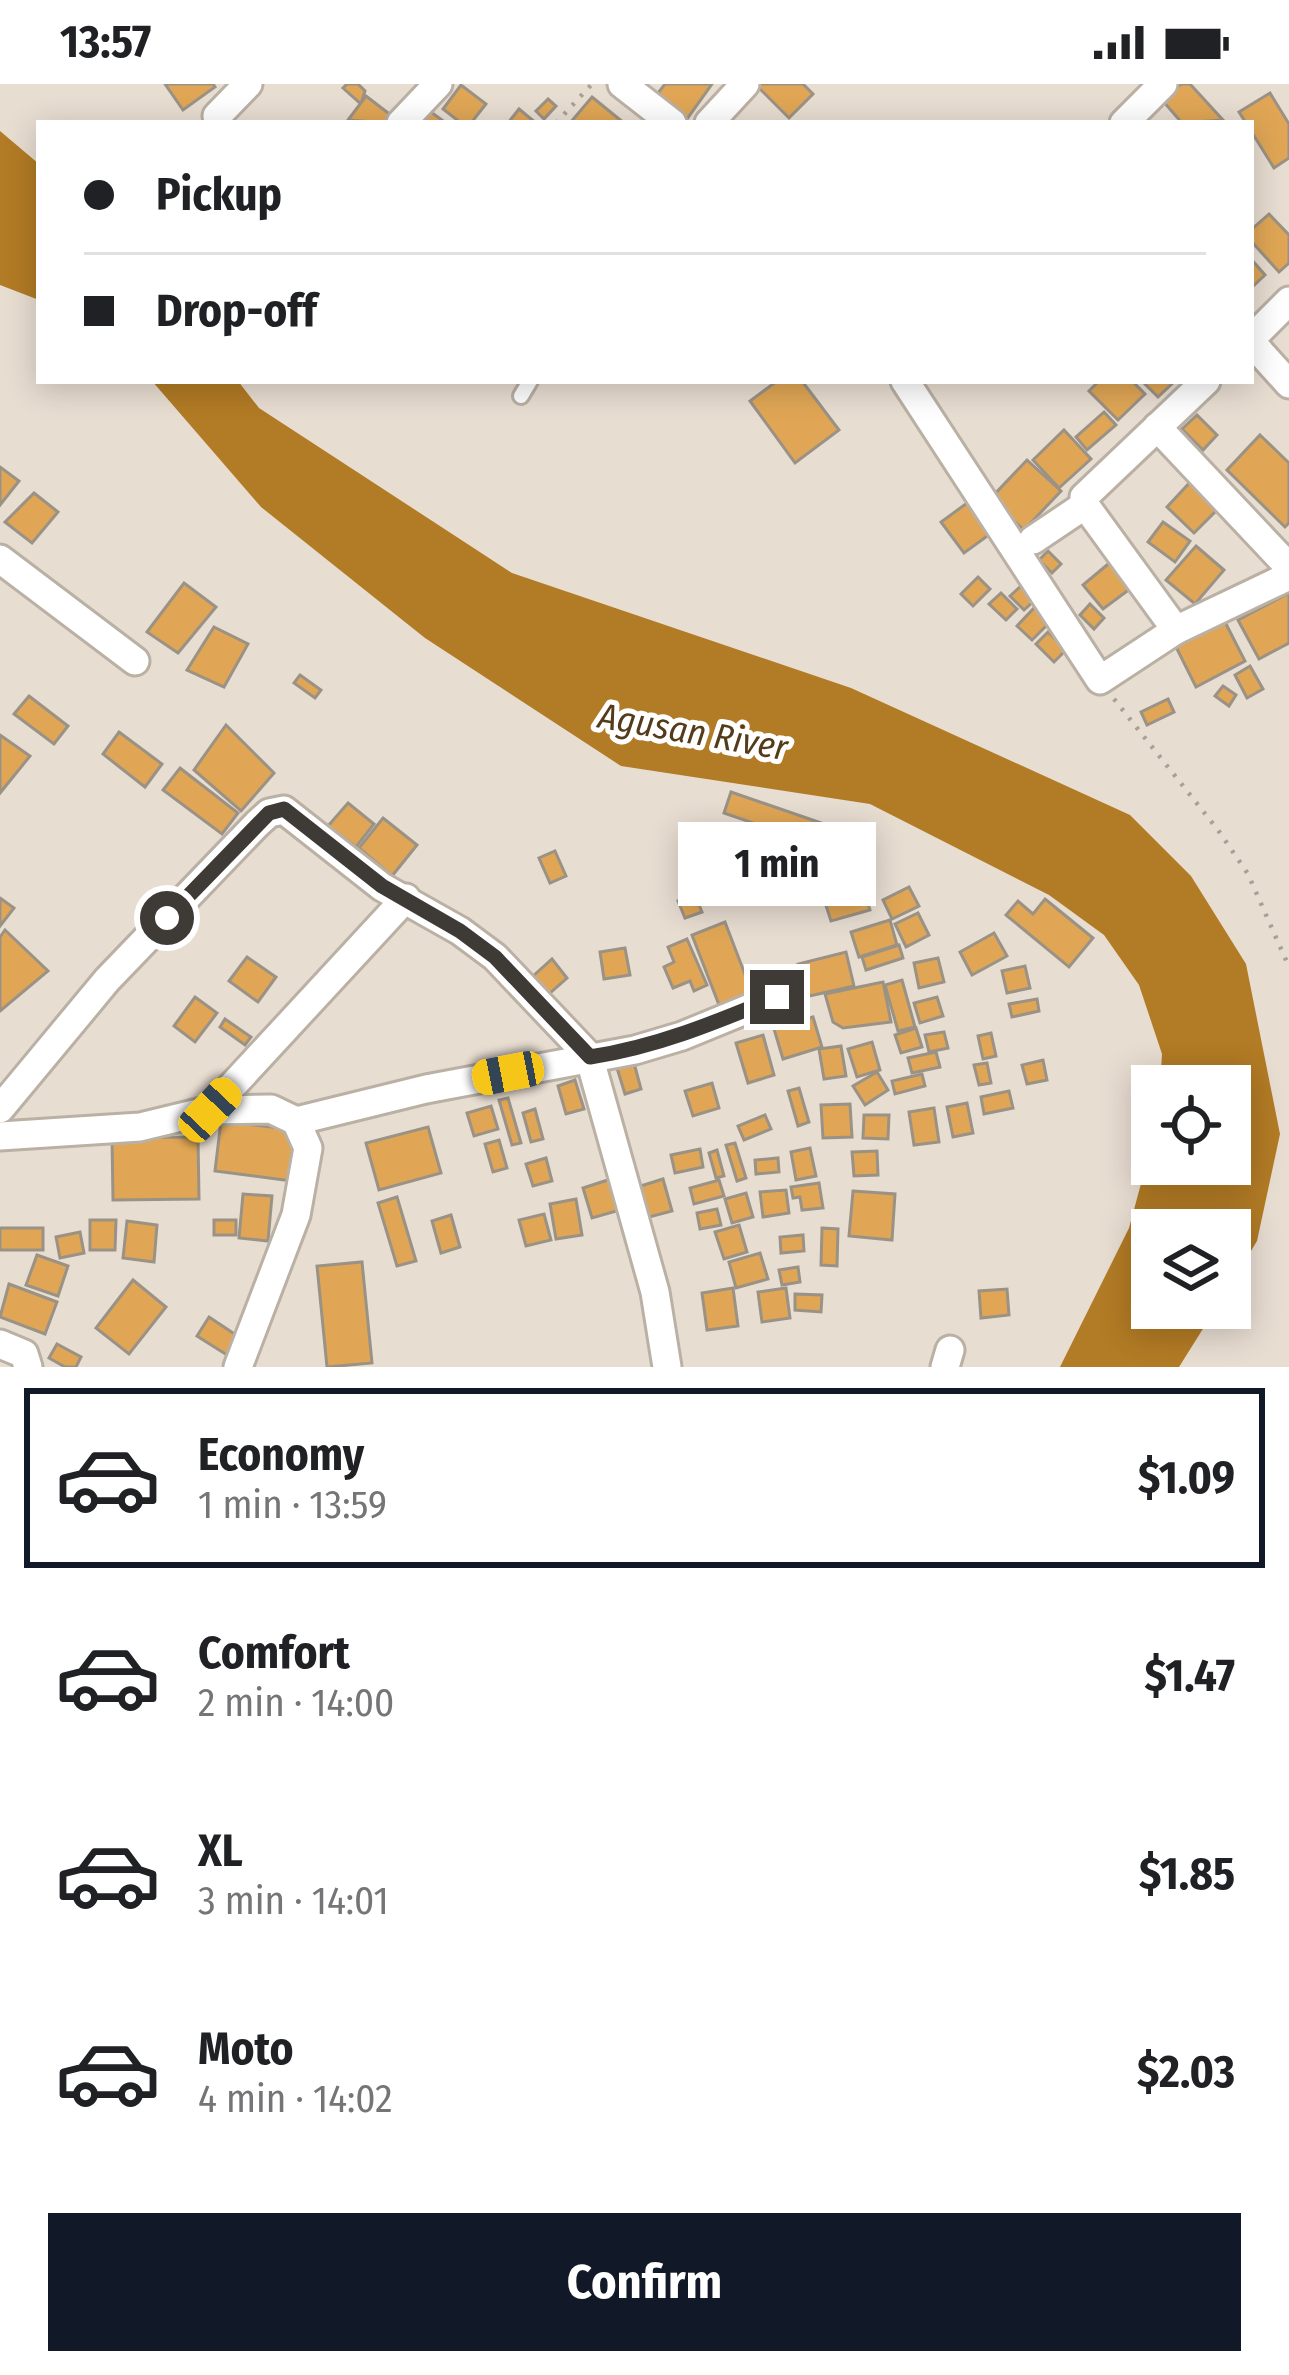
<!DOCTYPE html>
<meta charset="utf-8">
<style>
:root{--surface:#fff;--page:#f6f6f6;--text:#202124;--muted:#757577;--line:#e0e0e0;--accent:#111827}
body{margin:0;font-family:"Fira Sans Condensed",sans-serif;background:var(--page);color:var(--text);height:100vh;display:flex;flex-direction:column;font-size:45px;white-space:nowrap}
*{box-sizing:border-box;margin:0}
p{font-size:39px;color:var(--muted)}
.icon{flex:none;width:66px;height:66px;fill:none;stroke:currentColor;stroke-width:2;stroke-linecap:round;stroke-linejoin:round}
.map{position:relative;height:1283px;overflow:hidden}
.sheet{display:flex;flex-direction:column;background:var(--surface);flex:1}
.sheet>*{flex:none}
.banner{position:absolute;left:36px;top:36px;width:1218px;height:264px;border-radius:0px;box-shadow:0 6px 30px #0003;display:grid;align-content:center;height:264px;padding:0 48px;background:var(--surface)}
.fabs{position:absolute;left:1131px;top:981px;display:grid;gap:24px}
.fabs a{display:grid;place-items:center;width:120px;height:120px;border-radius:0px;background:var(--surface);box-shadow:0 6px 30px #0003;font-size:60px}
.end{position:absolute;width:54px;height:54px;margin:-27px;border:15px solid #3e3a35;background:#fff;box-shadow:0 0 0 6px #fff}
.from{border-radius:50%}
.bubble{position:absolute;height:84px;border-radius:0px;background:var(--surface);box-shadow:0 6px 30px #0003;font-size:39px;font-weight:700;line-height:84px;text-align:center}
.car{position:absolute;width:36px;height:72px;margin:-36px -18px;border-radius:15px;box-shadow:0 0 9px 3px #0007;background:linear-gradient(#f5c518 24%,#345 0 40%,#f5c518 0 76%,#345 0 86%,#f5c518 0)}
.banner b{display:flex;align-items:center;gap:42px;height:114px;font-size:45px}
.banner b+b{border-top:3px solid var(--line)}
.banner i{width:30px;height:30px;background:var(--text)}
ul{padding:21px 0 0;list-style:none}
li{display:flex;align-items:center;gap:36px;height:180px;margin:0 24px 18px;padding:0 24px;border:6px solid transparent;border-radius:0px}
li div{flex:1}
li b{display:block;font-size:45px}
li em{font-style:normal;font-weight:700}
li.current{border-color:var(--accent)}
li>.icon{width:108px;height:108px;stroke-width:1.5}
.action{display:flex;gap:24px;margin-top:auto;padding:24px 48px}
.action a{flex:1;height:138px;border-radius:0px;background:var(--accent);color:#fff;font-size:48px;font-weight:700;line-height:138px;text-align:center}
.status{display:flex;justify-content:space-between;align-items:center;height:84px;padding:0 60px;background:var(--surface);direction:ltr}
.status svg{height:33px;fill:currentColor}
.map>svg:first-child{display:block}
</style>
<div class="status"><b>13:57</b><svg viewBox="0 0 49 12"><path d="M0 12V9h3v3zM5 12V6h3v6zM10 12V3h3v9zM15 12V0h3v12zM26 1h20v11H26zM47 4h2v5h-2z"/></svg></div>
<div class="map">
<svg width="1289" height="1283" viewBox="0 0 1289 1283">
<rect width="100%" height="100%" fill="#e8ddd1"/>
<g fill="#b27b25">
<path d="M0 47 39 80V216L0 201Z"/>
<path d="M152 297H238L259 324 512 489 851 604 1130 731 1191 792 1246 880 1280 1050 1257 1157 1230 1202V1146H1152V1224H1216L1179 1283H1060L1129 1144 1152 1059V1080H1230V1002H1160L1162 970 1139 901 1104 851 1049 811 870 720 621 682 425 554 261 423Z"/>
</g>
<g fill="#e0a655" stroke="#9b9286" stroke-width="3">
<path d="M165 0H213L215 3 183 26Z"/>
<path d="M347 0H358L365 7 361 20 343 4Z"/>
<path d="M665 0H712L687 35 658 9Z"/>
<path d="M755 0H803L813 10 789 34Z"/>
<path d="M1181 0H1190L1223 36 1182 39 1162 16Z"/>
<path d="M461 1 486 20 471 39H461L443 25Z"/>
<path d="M1270 9 1289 40V74L1274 84 1251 47V39H1246L1239 28Z"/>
<path d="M366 12 392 32 386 39 348 36Z"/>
<path d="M592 13 624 39H570Z"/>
<path d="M548 15 556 22 544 35 536 27Z"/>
<path d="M424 23 446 39H413Z"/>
<path d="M519 25 536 39H508Z"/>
<path d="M1269 130 1289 151V179L1279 188 1251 157V146Z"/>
<path d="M1251 175 1265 191 1251 204Z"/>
<path d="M777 297H802L839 346 795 379 750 317Z"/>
<path d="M1099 297H1132L1145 310 1118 336 1089 307Z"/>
<path d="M1142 297H1175L1158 313Z"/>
<path d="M1104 328 1116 341 1087 366 1076 353Z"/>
<path d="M1197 331 1217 351 1203 366 1182 345Z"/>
<path d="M1064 346 1091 375 1059 404 1033 376Z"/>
<path d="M1260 351 1289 379V439L1285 443 1227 386Z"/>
<path d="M1027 376 1061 407 1024 446 990 415Z"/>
<path d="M0 383 19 397 0 421Z"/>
<path d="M1195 393 1223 420 1194 449 1167 423Z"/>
<path d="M34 409 58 428 32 459 5 438Z"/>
<path d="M974 414 997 445 964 469 941 438Z"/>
<path d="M1163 438 1190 457 1175 478 1148 458Z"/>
<path d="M1196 462 1224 486 1195 520 1166 496Z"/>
<path d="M1048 467 1061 480 1052 489 1039 476Z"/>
<path d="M1113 476 1134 502 1103 525 1083 501Z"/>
<path d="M978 493 990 505 973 522 961 510Z"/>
<path d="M184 499 216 523 178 569 147 548Z"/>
<path d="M1021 502 1035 516 1024 526 1010 512Z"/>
<path d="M1001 509 1017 525 1006 536 989 520Z"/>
<path d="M1289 509V559L1259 575 1238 536Z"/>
<path d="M1090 520 1104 534 1094 545 1080 531Z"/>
<path d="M1035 523 1050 538 1032 556 1017 542Z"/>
<path d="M1224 536 1245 577 1196 603 1175 561Z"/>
<path d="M214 543 248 560 224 603 187 586Z"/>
<path d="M1048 548 1066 566 1054 578 1036 560Z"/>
<path d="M1250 582 1263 605 1247 614 1235 591Z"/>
<path d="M300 591 321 606 315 614 294 599Z"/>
<path d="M1223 602 1236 611 1229 622 1215 612Z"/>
<path d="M29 612 68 642 54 660 14 630Z"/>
<path d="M1168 615 1174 628 1147 641 1141 628Z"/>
<path d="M226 641 274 689 241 727 194 686Z"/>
<path d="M119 648 162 680 145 703 103 670Z"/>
<path d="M0 651 30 672 0 709Z"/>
<path d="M180 684 238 729 222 750 163 706Z"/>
<path d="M731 708 827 741 820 762 724 729Z"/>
<path d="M348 719 374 740 356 763 328 742Z"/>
<path d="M383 734 417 761 392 792 359 764Z"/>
<path d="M555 767 566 792 550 799 539 774Z"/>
<path d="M860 794 870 826 831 837 821 806Z"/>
<path d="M909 803 919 822 892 835 883 816Z"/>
<path d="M695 811 702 828 685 834 678 817Z"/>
<path d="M0 814 14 824 0 842Z"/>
<path d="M1045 815 1093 854 1069 883 1006 831 1018 817 1033 830Z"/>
<path d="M918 829 929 851 906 863 895 840Z"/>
<path d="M890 836 897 861 859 873 851 848Z"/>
<path d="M725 838 754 914 721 926 692 851Z"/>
<path d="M5 846 48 887 0 927V853Z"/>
<path d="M994 849 1007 872 972 891 960 868Z"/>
<path d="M687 855 707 901 694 907 690 897 673 904 664 883 674 878 668 863Z"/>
<path d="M899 861 903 874 866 886 862 873Z"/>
<path d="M625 864 630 891 604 895 600 868Z"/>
<path d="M846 868 854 902 805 913 798 880Z"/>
<path d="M247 873 276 893 258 918 229 897Z"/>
<path d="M938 874 944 898 919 904 914 879Z"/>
<path d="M552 875 567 894 549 910 533 892Z"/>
<path d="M1025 882 1030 904 1007 909 1002 887Z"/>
<path d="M902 896 915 943 898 947 885 901Z"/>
<path d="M883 898 891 938 843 944 833 938 825 910Z"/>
<path d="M195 913 217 929 195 958 174 942Z"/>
<path d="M937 913 943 932 920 939 914 919Z"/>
<path d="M1037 915 1039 927 1012 933 1009 920Z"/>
<path d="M813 933 822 963 783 975 774 945Z"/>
<path d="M225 935 251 953 245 961 220 943Z"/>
<path d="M916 944 922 963 901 969 895 951Z"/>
<path d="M944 948 948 964 929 968 925 951Z"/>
<path d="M991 949 996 972 983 975 978 952Z"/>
<path d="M763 951 774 991 748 999 736 959Z"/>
<path d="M872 958 880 986 857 993 848 965Z"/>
<path d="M841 962 846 992 824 995 819 965Z"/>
<path d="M936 968 940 983 912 989 908 974Z"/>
<path d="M1043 976 1047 996 1027 1000 1022 981Z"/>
<path d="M634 979 641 1005 625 1010 617 984Z"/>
<path d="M987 979 991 999 979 1001 974 981Z"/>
<path d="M877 988 888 1006 865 1021 853 1002Z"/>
<path d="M922 990 925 1002 895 1010 892 997Z"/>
<path d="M575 996 584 1025 566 1030 558 1002Z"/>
<path d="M712 999 719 1024 693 1032 685 1007Z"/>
<path d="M799 1004 809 1038 798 1042 788 1007Z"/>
<path d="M1009 1007 1013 1024 984 1030 981 1013Z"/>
<path d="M508 1014 521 1059 512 1061 499 1016Z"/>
<path d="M967 1019 973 1049 953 1053 947 1023Z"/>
<path d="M850 1020 852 1053 823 1054 821 1021Z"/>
<path d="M491 1022 498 1045 474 1052 467 1029Z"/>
<path d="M934 1024 939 1058 914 1061 909 1028Z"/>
<path d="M535 1025 543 1055 531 1058 523 1029Z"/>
<path d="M765 1031 771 1045 744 1056 738 1042Z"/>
<path d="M864 1031H889L888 1055 863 1054Z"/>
<path d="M221 1037 297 1046 292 1097 215 1087Z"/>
<path d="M428 1043 441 1089 379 1106 366 1059Z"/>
<path d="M198 1053 199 1115 113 1116 112 1054Z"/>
<path d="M499 1056 507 1084 493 1088 485 1060Z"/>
<path d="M735 1059 746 1094 737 1097 726 1061Z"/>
<path d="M810 1064 816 1092 796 1096 791 1068Z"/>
<path d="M700 1065 703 1083 675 1089 671 1071Z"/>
<path d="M717 1066 724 1092 716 1094 709 1069Z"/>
<path d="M877 1067 878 1091 854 1092 852 1068Z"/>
<path d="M546 1074 552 1097 533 1102 526 1080Z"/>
<path d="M778 1074 779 1088 756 1090 755 1076Z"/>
<path d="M617 1093 627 1124 592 1134 583 1104Z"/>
<path d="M663 1095 672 1127 638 1136 628 1106Z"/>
<path d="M719 1096 724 1112 694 1120 690 1104Z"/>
<path d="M819 1099 823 1124 802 1126 800 1113 793 1114 791 1103Z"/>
<path d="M786 1106 789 1129 763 1133 760 1108Z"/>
<path d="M853 1107 895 1110 892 1156 849 1152Z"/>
<path d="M746 1109 753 1133 732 1139 725 1115Z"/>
<path d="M243 1110 272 1112 268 1157 239 1154Z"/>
<path d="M397 1113 416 1177 397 1182 378 1119Z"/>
<path d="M576 1115 582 1151 556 1155 550 1120Z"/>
<path d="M717 1125 721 1141 700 1145 697 1129Z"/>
<path d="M544 1130 551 1156 526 1162 519 1136Z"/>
<path d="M451 1131 460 1163 441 1169 432 1137Z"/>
<path d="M90 1136H116L115 1166H90Z"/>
<rect x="214" y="1136" width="22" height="15"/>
<path d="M127 1137 157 1141 154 1178 123 1174Z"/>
<path d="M739 1141 747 1168 724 1175 715 1148Z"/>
<rect x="0" y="1144" width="43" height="22"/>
<path d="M822 1144 838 1145 837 1182 821 1181Z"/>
<path d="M80 1148 84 1169 60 1174 56 1153Z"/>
<path d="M803 1151 804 1167 781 1169 780 1153Z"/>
<path d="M760 1169 768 1195 736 1204 729 1178Z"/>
<path d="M37 1171 68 1182 58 1212 26 1201Z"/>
<path d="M362 1178 372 1279 327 1283 317 1182Z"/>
<path d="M798 1183 800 1198 782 1201 779 1186Z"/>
<path d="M133 1196 166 1223 129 1270 96 1244Z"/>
<path d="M9 1200 57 1218 45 1250 0 1233Z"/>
<path d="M733 1204 738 1242 707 1246 702 1209Z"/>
<path d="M786 1204 790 1234 762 1238 758 1208Z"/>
<path d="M1007 1205 1009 1231 981 1234 979 1207Z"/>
<path d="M795 1210 822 1211 821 1228 795 1226Z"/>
<path d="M209 1233 239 1253 227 1271 197 1252Z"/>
<path d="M57 1260 81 1273 76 1283H65L49 1274Z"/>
</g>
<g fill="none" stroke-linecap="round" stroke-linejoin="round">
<g stroke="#bab0a4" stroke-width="20">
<path id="service" d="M521 312 530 297"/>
</g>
<g stroke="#bab0a4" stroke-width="33">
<g id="minor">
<path d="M622 0 672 39"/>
<path d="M217 32 248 0"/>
<path d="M401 39 438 0"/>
<path d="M709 39 745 0"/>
<path d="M1124 39 1163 0"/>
<path d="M1251 255 1289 217"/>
<path d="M1251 258 1289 300"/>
<path d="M905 297 1100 596 1176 546 1289 492"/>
<path d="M1157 343 1289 483"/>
<path d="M1033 456 1085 421"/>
<path d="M0 475 135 577"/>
<path d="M1176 546 1085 421 1084 413 1206 297"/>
<path d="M0 1025 107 896 257 740 269 729 284 726 382 803 460 847 495 873 589 972 655 1208 667 1283"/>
<path d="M210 1026 406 814"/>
<path d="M0 1052 140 1043 210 1026 271 1025 296 1037 426 1005 635 966 682 952 777 913"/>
<path d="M0 1260 24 1270 28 1283"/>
<path d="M238 1283 296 1131 308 1064 296 1037"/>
<path d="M945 1283 950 1266"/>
</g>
</g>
<g stroke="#a89f96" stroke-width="4.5" stroke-dasharray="3 9" stroke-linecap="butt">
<path d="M556 39 592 0"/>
<path d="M1114 615 1218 746 1248 790 1289 883"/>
</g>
<use href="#service" stroke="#fff" stroke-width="14"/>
<use href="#minor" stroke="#fff" stroke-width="27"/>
</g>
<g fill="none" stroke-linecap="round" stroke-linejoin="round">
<path stroke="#3e3a35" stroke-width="15" d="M167 834 269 729 284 725 382 802 460 847 495 873 590 973C656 963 714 939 777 913"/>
</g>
<g text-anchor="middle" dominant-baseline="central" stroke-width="10" stroke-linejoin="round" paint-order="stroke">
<g font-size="36" font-style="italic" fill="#543c1a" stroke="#fff">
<text transform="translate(693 648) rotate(10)">Agusan River</text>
</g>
</g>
</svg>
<div class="fabs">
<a><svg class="icon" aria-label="locate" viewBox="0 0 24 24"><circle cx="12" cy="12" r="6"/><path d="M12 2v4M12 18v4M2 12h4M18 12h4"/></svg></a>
<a><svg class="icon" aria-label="layers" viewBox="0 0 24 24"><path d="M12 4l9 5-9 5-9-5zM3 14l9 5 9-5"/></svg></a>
</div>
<i class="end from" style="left:167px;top:834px"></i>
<i class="end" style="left:777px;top:913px"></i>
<div class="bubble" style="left:678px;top:738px;width:198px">1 min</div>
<i class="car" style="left:508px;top:989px;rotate:259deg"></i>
<i class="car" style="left:210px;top:1026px;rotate:43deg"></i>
<div class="banner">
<b><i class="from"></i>Pickup</b>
<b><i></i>Drop-off</b>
</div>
</div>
<section class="sheet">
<ul>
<li class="current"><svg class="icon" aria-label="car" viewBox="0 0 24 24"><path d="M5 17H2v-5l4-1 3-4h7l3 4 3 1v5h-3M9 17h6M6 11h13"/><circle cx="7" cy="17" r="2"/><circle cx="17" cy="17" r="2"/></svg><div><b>Economy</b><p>1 min · 13:59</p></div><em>$1.09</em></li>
<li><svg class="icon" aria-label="car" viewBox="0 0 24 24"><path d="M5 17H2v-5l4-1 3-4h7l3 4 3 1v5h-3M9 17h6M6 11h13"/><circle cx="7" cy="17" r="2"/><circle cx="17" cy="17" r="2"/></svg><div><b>Comfort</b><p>2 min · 14:00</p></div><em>$1.47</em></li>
<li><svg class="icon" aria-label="car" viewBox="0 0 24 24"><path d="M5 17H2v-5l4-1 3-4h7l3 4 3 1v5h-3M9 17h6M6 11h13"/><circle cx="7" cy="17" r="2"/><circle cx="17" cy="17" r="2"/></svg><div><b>XL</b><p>3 min · 14:01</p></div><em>$1.85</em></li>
<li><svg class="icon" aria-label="car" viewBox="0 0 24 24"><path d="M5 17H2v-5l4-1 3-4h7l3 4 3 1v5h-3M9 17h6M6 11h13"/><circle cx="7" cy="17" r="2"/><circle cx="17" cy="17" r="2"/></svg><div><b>Moto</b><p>4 min · 14:02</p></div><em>$2.03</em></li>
</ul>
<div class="action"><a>Confirm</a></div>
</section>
